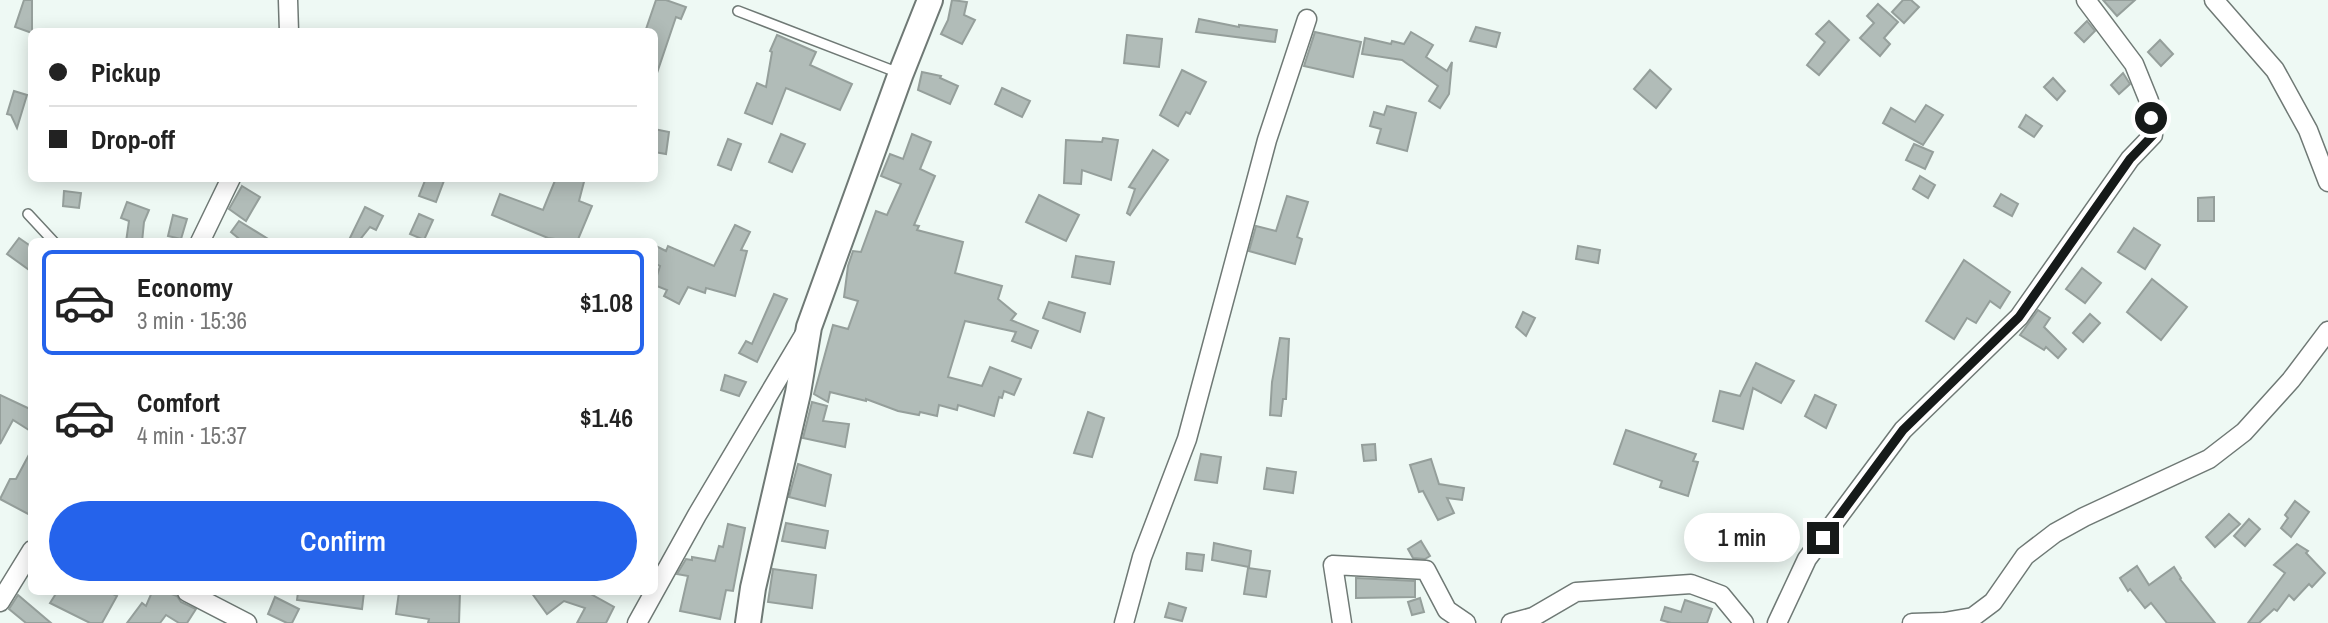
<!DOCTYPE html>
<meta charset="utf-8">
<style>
:root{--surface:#fff;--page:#f2f2f2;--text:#222;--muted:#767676;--line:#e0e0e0;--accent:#2563eb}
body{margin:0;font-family:"Archivo Narrow",sans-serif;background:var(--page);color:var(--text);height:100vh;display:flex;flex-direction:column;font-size:26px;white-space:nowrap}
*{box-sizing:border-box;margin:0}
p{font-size:23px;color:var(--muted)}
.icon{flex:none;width:38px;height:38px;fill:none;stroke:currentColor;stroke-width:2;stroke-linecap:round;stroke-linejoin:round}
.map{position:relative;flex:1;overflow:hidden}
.sheet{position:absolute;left:28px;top:238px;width:630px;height:357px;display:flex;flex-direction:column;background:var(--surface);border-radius:10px;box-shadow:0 4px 18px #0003}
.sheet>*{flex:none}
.hud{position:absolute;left:28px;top:28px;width:630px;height:154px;border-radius:10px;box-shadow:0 4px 18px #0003;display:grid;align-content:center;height:154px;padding:0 21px;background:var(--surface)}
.end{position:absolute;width:32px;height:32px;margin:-16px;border:9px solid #161a19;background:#fff;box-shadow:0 0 0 4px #fff}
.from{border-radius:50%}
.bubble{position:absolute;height:49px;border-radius:24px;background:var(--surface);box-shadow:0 4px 18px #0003;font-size:23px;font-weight:600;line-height:49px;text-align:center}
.hud b{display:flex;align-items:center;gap:24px;height:66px;font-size:26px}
.hud b+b{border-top:2px solid var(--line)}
.hud i{width:18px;height:18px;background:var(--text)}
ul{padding:12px 0 0;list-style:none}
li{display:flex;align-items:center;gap:21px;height:105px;margin:0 14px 10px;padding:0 7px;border:4px solid transparent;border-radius:10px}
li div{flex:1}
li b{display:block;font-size:26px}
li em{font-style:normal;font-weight:600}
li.on{border-color:var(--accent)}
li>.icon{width:63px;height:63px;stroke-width:1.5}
.cta{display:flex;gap:14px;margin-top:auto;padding:14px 21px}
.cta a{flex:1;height:80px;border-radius:42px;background:var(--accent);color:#fff;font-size:28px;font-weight:600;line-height:80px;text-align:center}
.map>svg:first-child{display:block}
</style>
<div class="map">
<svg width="2328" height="623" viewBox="0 0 2328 623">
<rect width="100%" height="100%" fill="#eef9f4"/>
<g fill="#b1bcb8" stroke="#959f9b" stroke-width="2">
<path d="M24 0H32V33L15 27Z"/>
<path d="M656 0H666L686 7 681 19 676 17 657 73H654V32H645Z"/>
<path d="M952 0 967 2 964 15 975 20 962 44 941 34 948 20Z"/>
<path d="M1903 0H1911L1919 7 1904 23 1892 12Z"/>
<path d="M2103 0H2135L2117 16Z"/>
<path d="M1878 4 1898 22 1884 38 1890 44 1880 56 1860 38 1874 23 1867 16Z"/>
<path d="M1199 19 1239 27V25L1277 30 1275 42 1196 32Z"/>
<path d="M1829 21 1849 40 1819 75 1807 65 1825 42 1816 34Z"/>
<path d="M2087 21 2095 31 2084 42 2075 33Z"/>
<path d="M1476 27 1500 33 1496 47 1470 41Z"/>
<path d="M1315 32 1361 42 1353 77 1304 66Z"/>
<path d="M1411 32 1433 45 1426 57 1447 71 1452 62 1449 94 1440 108 1429 101 1438 86 1402 60 1362 54 1365 38 1391 44 1392 41 1404 44Z"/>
<path d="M777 35 816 52 810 65 852 84 840 110 786 88 772 124 745 113 757 83 766 87 772 52 770 51Z"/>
<path d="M1127 35 1162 39 1159 67 1124 63Z"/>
<path d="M2160 40 2173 54 2161 66 2148 52Z"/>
<path d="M1182 70 1206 82 1190 114 1186 112 1178 126 1160 115Z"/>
<path d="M1650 70 1671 89 1656 108 1634 89Z"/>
<path d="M922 72 941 76 940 78 958 86 950 104 918 90Z"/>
<path d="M2123 73 2130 84 2119 94 2111 85Z"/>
<path d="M2053 78 2065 91 2057 100 2044 87Z"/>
<path d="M1002 88 1030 101 1022 117 995 104Z"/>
<path d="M14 91 27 95 17 128 11 115 7 114Z"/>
<path d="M1926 105 1943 115 1923 145 1883 123 1891 108 1915 122Z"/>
<path d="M1387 106 1416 113 1407 151 1377 143 1381 129 1370 126 1374 112 1384 115Z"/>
<path d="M2026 115 2042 126 2034 137 2019 127Z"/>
<path d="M654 129 669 132 666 154 654 152Z"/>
<path d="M781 134 805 144 792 172 769 162Z"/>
<path d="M912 134 931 142 920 169 935 176 914 225 919 226 917 230 963 242 955 273 1002 286 998 299 1016 314 1011 320 1038 331 1031 348 1012 341 1016 332 965 321 948 377 982 386 990 367 1021 379 1014 395 1004 391 1002 398 999 397 994 416 958 405 957 410 939 405 937 416 920 412 919 415 898 411 866 399V401L830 392 828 402 814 394 833 325 848 329 858 301 844 297 848 266 853 251 861 252 876 211 887 215 901 184 881 176 890 154 903 159Z"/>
<path d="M1103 138 1118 140 1111 180 1082 170 1081 184 1064 183 1066 140 1102 142Z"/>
<path d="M728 139 741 144 731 170 718 165Z"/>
<path d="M1914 144 1933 152 1925 169 1906 160Z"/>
<path d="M1153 150 1168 160 1130 215 1127 213 1135 189 1129 187Z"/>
<path d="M1920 176 1935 185 1928 198 1913 189Z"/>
<path d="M426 178H445L436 202 419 196Z"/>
<path d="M556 178H585L579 201 592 206 577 242 548 238 492 215 500 194 543 210Z"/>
<path d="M242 186 260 197 246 221 229 209Z"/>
<path d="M64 191 81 193 79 208 63 206Z"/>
<path d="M2001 194 2018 204 2012 216 1994 206Z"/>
<path d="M1039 195 1079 215 1066 241 1026 222Z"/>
<path d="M1287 196 1308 202 1297 237 1302 239 1295 264 1249 251 1256 226 1276 231Z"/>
<path d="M2214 197V221H2198V198Z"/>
<path d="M127 202 149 210 144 222 142 242H126L129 221 121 218Z"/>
<path d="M365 207 383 216 376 230 370 227 358 242H348Z"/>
<path d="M419 214 433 220 424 240 410 234Z"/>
<path d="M173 215 187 219 181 239 168 236Z"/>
<path d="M239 221 273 242H243L231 232Z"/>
<path d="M735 225 750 232 741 250 747 251 735 296 706 288 705 293 688 287 679 304 664 296 667 290 654 285 660 266 654 263V245L666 251 668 246 714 266Z"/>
<path d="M2134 228 2160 245 2145 269 2118 252Z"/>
<path d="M19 238 32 247V272L7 254Z"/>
<path d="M1578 246 1600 250 1598 263 1576 259Z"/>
<path d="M1076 256 1114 262 1110 284 1072 277Z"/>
<path d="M1964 260 2010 292 2000 308 1990 301 1976 323 1967 318 1954 339 1926 321Z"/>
<path d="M2082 268 2101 283 2085 303 2066 289Z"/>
<path d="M2152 279 2187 307 2161 340 2127 312Z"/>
<path d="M774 294 787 299 757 362 739 353 746 341 752 344Z"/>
<path d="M1049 302 1085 313 1080 332 1043 318Z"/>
<path d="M2038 310 2050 318 2044 327 2066 349 2058 358 2046 347 2044 350 2020 335Z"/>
<path d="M1523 312 1535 318 1526 336 1516 327Z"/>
<path d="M2090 314 2100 323 2083 342 2073 333Z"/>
<path d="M1280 338 1289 339 1286 399H1283L1281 416 1270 415 1272 382Z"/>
<path d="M1756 363 1794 381 1781 403 1753 388 1743 429 1713 421 1720 391 1740 396Z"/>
<path d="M725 375 746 382 739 396 721 390Z"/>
<path d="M0 395 32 410V432L13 420 0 444Z"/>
<path d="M1815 395 1836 405 1826 428 1805 416Z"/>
<path d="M812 402 827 406 823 421 849 424 845 447 803 438Z"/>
<path d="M1088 412 1104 418 1092 457 1074 453Z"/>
<path d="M1626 430 1696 454 1693 461 1698 462 1688 496 1660 487 1662 481 1614 464Z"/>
<path d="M1375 444 1376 460 1364 461 1362 445Z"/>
<path d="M32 449V516L0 499 10 479H16Z"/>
<path d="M1201 454 1221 457 1217 483 1195 480Z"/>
<path d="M1431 459 1439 484 1464 488 1462 500 1447 498 1454 513 1438 520 1423 491 1419 492 1410 465Z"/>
<path d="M798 464 831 475 825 506 789 497Z"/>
<path d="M1267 468 1296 472 1293 493 1264 489Z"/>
<path d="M2295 501 2309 512 2291 537 2281 528 2288 518 2285 515Z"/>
<path d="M2229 514 2240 524 2215 547 2206 537Z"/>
<path d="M1706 516 1722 522 1714 544 1698 539Z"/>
<path d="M2249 519 2260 529 2245 546 2234 536Z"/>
<path d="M786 523 828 531 825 548 782 541Z"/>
<path d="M728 524 745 528 733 591 726 590 720 619 680 611 688 576 677 574 686 559 692 560V557L715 561 719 546 723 547Z"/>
<path d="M1421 541 1430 556 1425 559 1413 558 1408 549Z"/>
<path d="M1214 543 1251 551 1249 567 1212 560Z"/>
<path d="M2297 544 2308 551 2306 553 2325 573 2312 587 2309 584 2294 600 2289 595 2277 611 2274 609 2259 623H2248L2285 573 2274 565Z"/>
<path d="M1187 553 1204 555 1202 571 1186 569Z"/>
<path d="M2137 566 2149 585 2174 567 2181 578 2180 579 2215 623H2167L2151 603 2145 608 2130 589 2128 591 2120 578Z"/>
<path d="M1248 568 1270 571 1266 597 1244 594Z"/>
<path d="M773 569 816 575 812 608 768 602Z"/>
<path d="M1356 578 1415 581V597L1356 598Z"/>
<path d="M57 592H109L117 596 102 623H90L50 603Z"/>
<path d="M152 592H166L177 596 181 602 196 609 187 623H179L166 615 160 623H127L142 603 146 606Z"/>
<path d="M298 592H364L362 609 297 600Z"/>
<path d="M399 592H460L459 623H428L429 619 396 614Z"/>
<path d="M531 592H587L614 607 606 623H577L585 608 564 601 547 614Z"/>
<path d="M18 595 51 623H26L9 609Z"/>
<path d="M275 597 299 609 292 623H287L268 614Z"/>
<path d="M1420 598 1424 612 1412 615 1408 602Z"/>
<path d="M1685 600 1712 609 1707 623H1671L1661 620 1665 607 1681 612Z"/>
<path d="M1169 603 1186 608 1182 621 1165 617Z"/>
</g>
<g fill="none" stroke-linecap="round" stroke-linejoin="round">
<g stroke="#6f7975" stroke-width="12">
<g id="service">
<path d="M738 11 899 73"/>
<path d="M28 214 54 242"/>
</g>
</g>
<g stroke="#6f7975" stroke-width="21">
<g id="minor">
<path d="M288 0 289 32"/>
<path d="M2214 0 2275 70 2308 130 2328 182"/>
<path d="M200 242 231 178"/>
<path d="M187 592 247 623"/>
<path d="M0 602 32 550"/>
<path d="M637 623 697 515 804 335"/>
<path d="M1124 623 1142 557 1187 439 1267 140 1307 19"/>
<path d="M1342 623 1333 565 1426 570 1447 610 1466 623"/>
<path d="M1511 623 1533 617 1576 592 1691 584 1721 595 1744 623"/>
<path d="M1777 623 1807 559 1903 430 2019 317 2130 159 2153 135 2149 101 2134 64 2086 0"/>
<path d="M1912 623 1944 622 1973 617 1993 602 2025 556 2055 533 2084 517 2209 459 2244 432 2291 380 2328 331"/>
</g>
</g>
<g stroke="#6f7975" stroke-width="28">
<path id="secondary" d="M748 623 753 588 798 393 809 327 901 73 930 0"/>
</g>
<use href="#service" stroke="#fff" stroke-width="9"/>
<use href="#minor" stroke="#fff" stroke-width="18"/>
<use href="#secondary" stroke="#fff" stroke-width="24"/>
</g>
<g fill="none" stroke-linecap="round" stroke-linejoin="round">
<path stroke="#161a19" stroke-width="9" d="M1823 538 1903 430 2019 317 2130 159 2153 135 2151 118"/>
</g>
</svg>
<i class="end from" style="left:2151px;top:118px"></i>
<i class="end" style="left:1823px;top:538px"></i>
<div class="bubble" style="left:1684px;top:513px;width:116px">1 min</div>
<div class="hud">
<b><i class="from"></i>Pickup</b>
<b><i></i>Drop-off</b>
</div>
<section class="sheet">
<ul>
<li class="on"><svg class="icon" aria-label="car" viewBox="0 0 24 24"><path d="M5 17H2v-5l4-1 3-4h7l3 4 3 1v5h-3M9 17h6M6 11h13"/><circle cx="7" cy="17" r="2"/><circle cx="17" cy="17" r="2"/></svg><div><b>Economy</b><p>3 min · 15:36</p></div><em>$1.08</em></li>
<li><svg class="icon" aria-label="car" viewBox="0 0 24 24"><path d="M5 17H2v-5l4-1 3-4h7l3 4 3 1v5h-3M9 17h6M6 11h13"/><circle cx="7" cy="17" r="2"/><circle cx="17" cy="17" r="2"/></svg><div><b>Comfort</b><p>4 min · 15:37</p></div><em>$1.46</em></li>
</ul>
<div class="cta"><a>Confirm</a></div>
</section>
</div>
